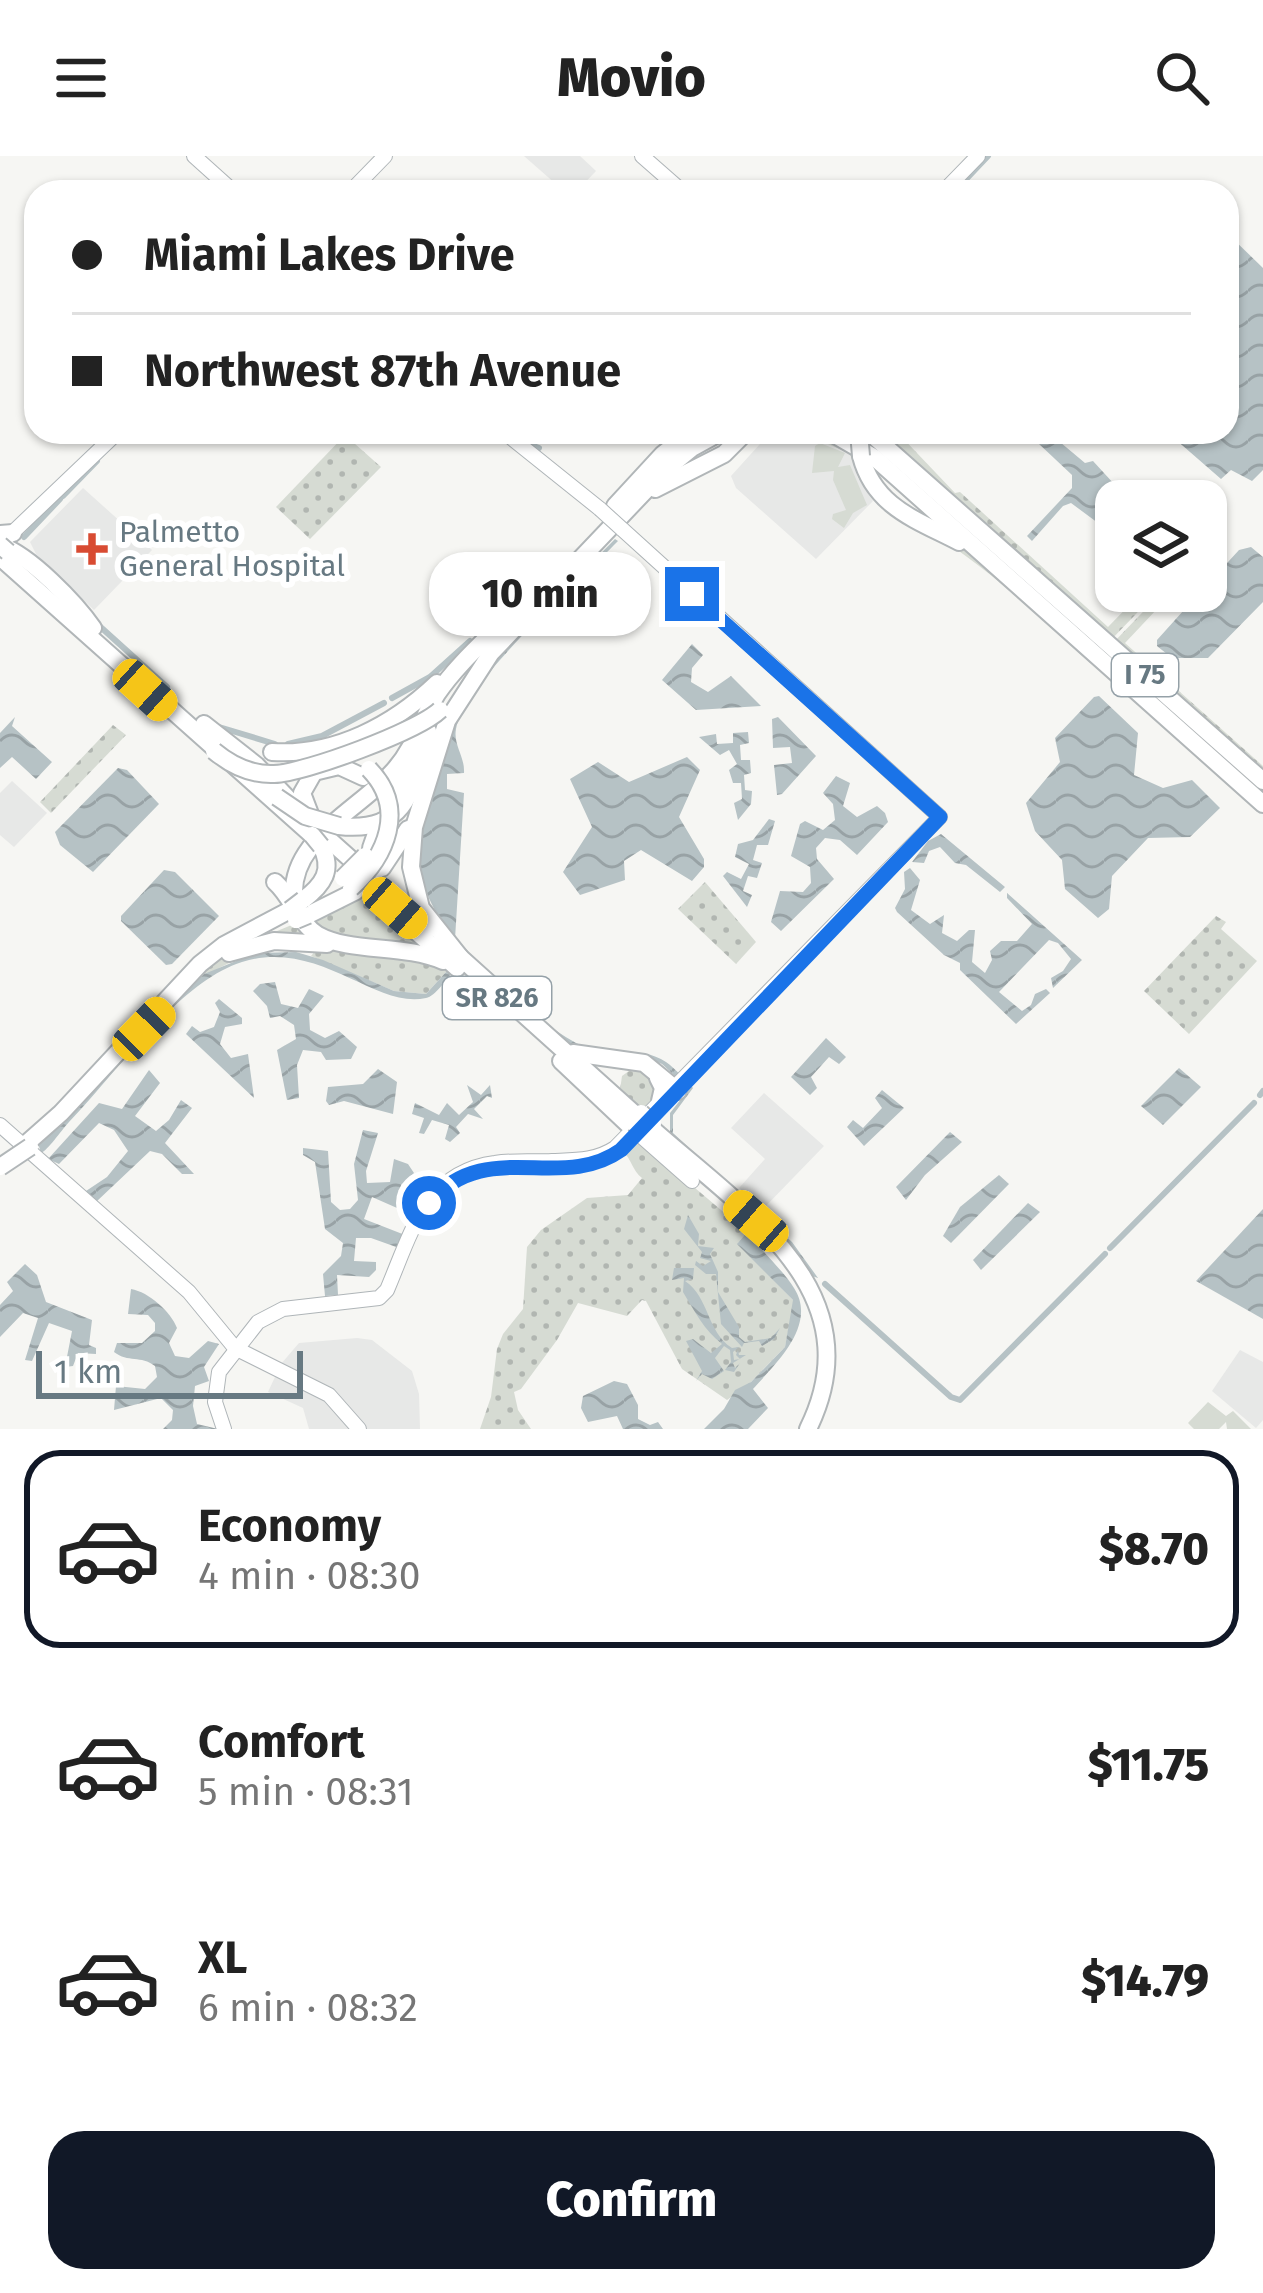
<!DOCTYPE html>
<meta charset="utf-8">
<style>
:root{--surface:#fff;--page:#f2f2f2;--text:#222;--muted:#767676;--line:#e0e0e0;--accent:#111827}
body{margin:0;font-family:"Fira Sans",sans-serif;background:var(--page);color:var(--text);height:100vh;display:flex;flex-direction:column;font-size:45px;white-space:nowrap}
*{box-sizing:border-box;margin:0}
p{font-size:39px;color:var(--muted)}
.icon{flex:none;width:66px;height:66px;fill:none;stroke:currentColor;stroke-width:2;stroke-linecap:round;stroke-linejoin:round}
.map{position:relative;height:1273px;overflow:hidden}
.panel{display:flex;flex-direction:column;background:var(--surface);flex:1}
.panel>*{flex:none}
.top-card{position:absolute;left:24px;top:24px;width:1215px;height:264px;border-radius:36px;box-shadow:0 3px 9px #0004;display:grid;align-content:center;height:264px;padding:0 48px;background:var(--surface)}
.fabs{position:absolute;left:1095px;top:324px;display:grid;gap:24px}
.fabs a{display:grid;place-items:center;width:132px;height:132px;border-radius:24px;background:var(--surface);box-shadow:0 3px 9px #0004;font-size:60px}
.scale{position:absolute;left:36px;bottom:30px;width:267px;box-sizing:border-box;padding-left:12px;border:6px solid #677982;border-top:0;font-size:33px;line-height:42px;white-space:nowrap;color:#677982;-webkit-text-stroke:9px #fff;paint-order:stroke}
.end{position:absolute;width:54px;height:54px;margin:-27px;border:15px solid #1a73e8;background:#fff;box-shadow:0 0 0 6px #fff}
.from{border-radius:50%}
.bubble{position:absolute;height:84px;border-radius:36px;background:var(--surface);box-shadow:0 3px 9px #0004;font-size:39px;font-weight:800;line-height:84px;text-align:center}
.car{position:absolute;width:36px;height:72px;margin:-36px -18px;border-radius:15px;box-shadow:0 0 9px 3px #0007;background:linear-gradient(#f5c518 24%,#345 0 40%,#f5c518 0 76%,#345 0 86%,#f5c518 0)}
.top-card b{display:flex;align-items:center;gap:42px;height:114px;font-size:45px}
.top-card b+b{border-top:3px solid var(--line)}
.top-card i{width:30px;height:30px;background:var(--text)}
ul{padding:21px 0 0;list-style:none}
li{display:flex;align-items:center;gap:36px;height:198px;margin:0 24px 18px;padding:0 24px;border:6px solid transparent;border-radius:36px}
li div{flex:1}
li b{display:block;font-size:45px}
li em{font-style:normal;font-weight:800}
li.selected{border-color:var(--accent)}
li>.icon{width:108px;height:108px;stroke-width:1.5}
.button{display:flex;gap:24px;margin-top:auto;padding:24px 48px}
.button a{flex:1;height:138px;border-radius:36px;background:var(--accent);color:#fff;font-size:48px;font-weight:800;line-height:138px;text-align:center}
header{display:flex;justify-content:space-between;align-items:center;height:156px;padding:0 48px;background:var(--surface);font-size:54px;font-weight:800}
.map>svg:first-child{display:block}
</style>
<header><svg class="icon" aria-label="menu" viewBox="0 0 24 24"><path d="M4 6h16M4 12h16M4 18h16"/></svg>Movio<svg class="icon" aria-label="search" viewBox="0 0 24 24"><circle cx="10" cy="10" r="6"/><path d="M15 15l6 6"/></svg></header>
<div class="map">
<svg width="1263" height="1273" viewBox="0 0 1263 1273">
<defs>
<pattern id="grass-dots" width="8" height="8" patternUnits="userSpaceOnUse" patternTransform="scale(3)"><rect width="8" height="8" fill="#d6dbd3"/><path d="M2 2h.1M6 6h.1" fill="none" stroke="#b1b6b1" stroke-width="1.8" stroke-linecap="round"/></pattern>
<pattern id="water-waves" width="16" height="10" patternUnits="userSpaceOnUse" patternTransform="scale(3)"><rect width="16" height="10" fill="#b6c2c5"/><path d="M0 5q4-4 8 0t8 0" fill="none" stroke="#98a2a5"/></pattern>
</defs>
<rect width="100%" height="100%" fill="#f6f6f3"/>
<g fill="#e7e8e7">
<path d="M524 0H580L596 15 576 36H565Z"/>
<path d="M769 278 814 282 850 298 858 322 873 345 816 403 736 332 731 320Z"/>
<path d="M83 332 152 394 94 454 36 398 30 386Z"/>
<path d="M12 625 47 657 14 691 0 679V637Z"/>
<path d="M764 937 824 990 763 1053 739 1032 765 1003 731 972Z"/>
<path d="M357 1182 372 1184 412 1215 419 1238 420 1273H309L303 1252 268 1236 281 1208 299 1187Z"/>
<path d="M1240 1194 1263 1206V1264L1256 1272 1212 1235Z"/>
</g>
<g fill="url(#grass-dots)">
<path d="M765 276H822L857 293 866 322 974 398 1094 502 1090 507C1048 470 1008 430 963 398 914 362 869 367 850 298L814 282Z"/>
<path d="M884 276H897L955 337 960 336 1108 471 1143 435H1158L1110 485 929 323Z"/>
<path d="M345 279 381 311 310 383 276 351Z"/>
<path d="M1163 435H1174L1125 487 1263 610V621L1113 487Z"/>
<path d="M113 569 126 579 51 657 40 646Z"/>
<path d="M705 726 756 786 736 808 678 753Z"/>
<path d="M366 731 452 809 458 819 446 816 426 838 394 835 311 800 316 794C262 787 241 801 194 825 242 777 313 770 366 731Z"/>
<path d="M1216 760 1226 766 1221 773 1257 805 1189 878 1144 835Z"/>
<path d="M633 912H640L661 930 645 959 620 934 622 920Z"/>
<path d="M636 982 747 1076 738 1087 794 1145 785 1191 746 1231 727 1244 682 1213 646 1145 642 1144 627 1160 578 1147 557 1184 521 1233 514 1236 518 1254 531 1273H480L491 1241 497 1193 503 1178 523 1153 527 1091 541 1074 587 1042 628 1039 642 1022C632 1014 632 1004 623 995Z"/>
</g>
<g fill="#d6dbd3">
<path d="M820 287 845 297 838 311 850 309 867 349 853 357 844 372 832 363 833 358 846 354 833 324 834 315 812 317 815 290Z"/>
<path d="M1208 1246 1226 1260 1233 1255 1251 1273H1227L1226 1266 1219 1273H1194L1188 1267Z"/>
</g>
<g fill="url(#water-waves)">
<path d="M1227 77 1263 112V314L1252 325 1231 314 1221 323 1167 276H1227Z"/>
<path d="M1048 276 1085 307 1093 305 1115 329 1126 330 1116 343V360L1109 368 1098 367 1071 347 1063 350 1032 385 1027 380 1072 332V319L1038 287Z"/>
<path d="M615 383 618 385 614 389C577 427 465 525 456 573 453 589 465 600 464 617L447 618V633L464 637 455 783C492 818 530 862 576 887 603 902 640 888 666 906 676 913 685 924 693 932L673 959V977L792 1086 818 1122 812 1120 764 1067 750 1079C763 1097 782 1113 794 1132 818 1169 775 1208 753 1233L768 1252 748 1273H704L724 1253 735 1234 751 1226 785 1191 793 1144 737 1088 758 1063 670 977V957L689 933 662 908 648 902 573 891 535 862 446 777 421 726 419 683 455 562 482 518Z"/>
<path d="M1251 391 1263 401V446L1208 502H1172L1157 490V484L1201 435H1206V430L1239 394Z"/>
<path d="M692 488 703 499 692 512 691 526 708 536 731 520 761 550 696 554 662 524Z"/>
<path d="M1099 540 1138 577 1134 619 1163 632 1192 624 1220 652 1190 681 1148 682 1112 720 1109 753 1098 762 1065 733 1062 704 1035 675 1026 647 1060 606 1055 582 1094 541Z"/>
<path d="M15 561 12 570 52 606 36 623 12 601 0 612V577Z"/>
<path d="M778 561 816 600 782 638 777 639 774 609 792 607 790 591 773 592 772 563Z"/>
<path d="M748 576 749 587 740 589 741 604H750L751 617 744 619 745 634 752 635 751 648 738 664 734 647 742 643 741 627H733L729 614 737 608 729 594 720 599 699 581 716 578 717 588 733 587V577Z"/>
<path d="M687 601 700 614 679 661 704 703V711L692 725 641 694 624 705 625 724 580 739 563 716 592 671 570 623 598 606 629 626Z"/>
<path d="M118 612 127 614 159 648 93 716 60 689 55 676Z"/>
<path d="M836 620 850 627 843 650 857 661 877 650 885 657 888 666 857 699 840 684 825 682 816 692 817 703 834 723 781 775 771 766 780 735 803 736 811 727 810 711 791 700 800 668 805 665 823 674 835 664 833 648 823 637Z"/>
<path d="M769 663 775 665 768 689H757L753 704 762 707 757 722 748 720 743 735 752 739 747 751 723 720 727 716 741 723 749 708 735 701 738 688 753 684Z"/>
<path d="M941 678 1005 731 1000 736 966 709 955 707 940 691 929 695 924 707 912 706 928 685Z"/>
<path d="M910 712 920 724 911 754 930 768 944 759 942 777 957 785 969 774H975L972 806 985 817 992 804 990 795 1001 785H1017L1032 768 1007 742V737L1082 804 1053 832 1051 822 1063 815 1071 803 1058 787 1049 784 999 836 1022 855 1031 849 1035 838 1046 833 1050 837 1016 868 960 814V807L944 799 897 756 895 752 905 733 904 716Z"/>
<path d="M164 714 175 716 219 760 172 808 166 809 121 765V760Z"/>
<path d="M296 796 323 804 394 835 426 838 446 816 452 817C445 824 436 840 426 842 376 854 319 782 242 806 178 826 116 918 69 966 60 976 48 994 41 997L38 987 204 818 256 797Z"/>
<path d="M275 826 281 848 298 852 309 833 324 840 309 858 310 874 325 882 339 875 357 891 351 903 326 904 321 896 303 894 297 909 299 942 287 944 277 894 296 883 294 869 280 860 270 862 267 850 253 835 260 828Z"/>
<path d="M219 843 242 862V868L225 871 220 888 231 902 248 898 254 942 186 878 192 870 200 876 214 871 220 856 215 847Z"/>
<path d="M826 882 846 901 839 908 829 901 811 921 817 932 810 939 791 921Z"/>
<path d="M1179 912 1201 931 1163 969 1141 950Z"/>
<path d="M378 913 397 926 393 958 344 945 329 949 326 945 328 931 363 928Z"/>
<path d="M149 914 160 927 135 960 156 975 169 964 181 944 192 952 165 987 194 1018H182L162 998 150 995 96 1046 86 1035 107 1021 128 995 114 974 99 967 59 1008 48 1003 99 947 122 953Z"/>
<path d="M467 929 481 939 490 929 492 942 487 940 474 953 483 963 468 958 456 971 460 977 450 986 445 983 449 969 432 964 424 978 419 977 424 962 412 958 415 947 439 959 447 947 459 959 473 946Z"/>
<path d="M882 934 904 952 864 990 847 971 853 964 863 972 882 952 875 942Z"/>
<path d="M363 974 378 977 366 1015 367 1027 390 1026 394 1003 408 1008 414 1017 401 1029 416 1052 413 1059 372 1041 364 1063 405 1079 399 1092 371 1082H356L354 1105 376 1106V1114L369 1121 337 1119 338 1139 325 1140 323 1118 341 1100 343 1087 325 1073 315 1006 303 999V992L328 995 331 1046 340 1054 350 1053 358 1044 354 1008Z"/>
<path d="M950 976 962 986 925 1019 906 1044 896 1031Z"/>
<path d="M999 1019 1009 1028 951 1087 943 1080 960 1051Z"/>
<path d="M1028 1047 1040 1056 981 1114 973 1104Z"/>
<path d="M1263 1053V1163L1196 1125Z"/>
<path d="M688 1059 699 1078 698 1090 714 1092 710 1098 718 1116V1136L739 1171V1181L745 1186 771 1182 780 1172 774 1183 762 1190 759 1185 744 1187 742 1191 721 1168 716 1118H706L695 1109 696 1105 703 1110 711 1105 700 1102 702 1096 684 1073Z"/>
<path d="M25 1108 37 1119 46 1146 92 1164 89 1189 96 1192V1198L78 1197 73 1210 65 1211 72 1175 49 1167 32 1205 25 1204 38 1162 23 1157 0 1181V1149L13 1135 7 1126Z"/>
<path d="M674 1112H694L693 1123 685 1125C710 1142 706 1175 732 1192L739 1191 733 1196 734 1204 740 1203 736 1199 738 1194 739 1199H746L733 1207 735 1212 740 1207 734 1216 725 1214 731 1206 730 1194 724 1190 715 1202 724 1215 712 1223 702 1218 696 1225 702 1215 686 1185 693 1183 711 1197 722 1188C704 1174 695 1156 683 1136L684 1122 672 1124Z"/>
<path d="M131 1133C149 1136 171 1156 177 1172L169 1187 175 1200 189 1202 208 1185 219 1188 204 1211 209 1225 195 1230 193 1250 197 1268 218 1273H163L172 1264 173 1254 161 1242 114 1254 116 1230 145 1233 157 1221 155 1210C141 1199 128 1207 114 1196L117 1187H142L155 1175V1167L148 1159 128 1158Z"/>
<path d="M614 1225 627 1228 638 1249V1263L650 1269 658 1266 663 1273H623L617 1260 588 1266 581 1252 583 1240Z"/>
</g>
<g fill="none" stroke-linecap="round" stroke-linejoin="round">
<g stroke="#b6c2c5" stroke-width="6">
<path d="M954 36 988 0"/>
<path d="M531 289 539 292"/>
<path d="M63 340 97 305"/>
<path d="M24 381 60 343"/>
<path d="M95 466 167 531"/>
<path d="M392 542 430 521 470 485 473 488"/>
<path d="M219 571 275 588"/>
<path d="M288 588 322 580 384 547"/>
<path d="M1260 939 1263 935"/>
<path d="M1110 1092 1254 947"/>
<path d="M825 1128 951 1241 960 1244 1105 1098"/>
</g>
<g stroke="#afb5b8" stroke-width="16">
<g id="major">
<path d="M194 0 234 36"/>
<path d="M642 0 683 36"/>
<path d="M350 36 385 0"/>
<path d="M943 36 978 0"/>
<path d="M504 276 600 353"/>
<path d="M9 380 118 276"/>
<path d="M0 969 189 1136 235 1192 329 1239 359 1273"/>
<path d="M633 973 692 1025"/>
<path d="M224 1273 215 1246 219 1216 258 1166 283 1153 379 1142 387 1134C411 1078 425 1016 495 1007 514 1004 533 1006 552 1005 575 1004 595 1005 615 992L940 661 622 373"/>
</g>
</g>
<g stroke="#b1b6b8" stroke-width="20">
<g id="highway">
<path d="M830 276 875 302 1263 648"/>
<path d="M869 276 1263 625"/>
<path d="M861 300C874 351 917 364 959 386"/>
<path d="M655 333 724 298 746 276"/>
<path d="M615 350 663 298 691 276"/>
<path d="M0 378 13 377"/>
<path d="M2 390C30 400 75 446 93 472"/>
<path d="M0 401 312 679"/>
<path d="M204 568 256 609 296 651"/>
<path d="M272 596C335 600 393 569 437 527"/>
<path d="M394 644 409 604"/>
<path d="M310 658 302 637 314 616 339 610 363 621"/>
<path d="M339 670C410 678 414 628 428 575"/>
<path d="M327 682 429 773"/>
<path d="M371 692 379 669"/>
<path d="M382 712 408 673"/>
<path d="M275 726C293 742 298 767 318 779 350 797 404 788 443 805"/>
<path d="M303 744C323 729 334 714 321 690"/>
<path d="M295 749C283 685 362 653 396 612 415 590 422 562 437 538 458 507 488 482 514 455"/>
<path d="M308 759 356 735"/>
<path d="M409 769 457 812"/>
<path d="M452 794 639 962"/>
<path d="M229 797 274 785 327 788"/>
<path d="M460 801 421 752 411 711 414 671 447 565 491 497 665 314 692 292 721 276"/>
<path d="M573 897 644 907 678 935"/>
<path d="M561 905 633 973"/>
<path d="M658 922 663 932 660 945"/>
<path d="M650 971C739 1051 877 1134 808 1273"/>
<path d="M27 987 61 957 200 808 224 789 290 754"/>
</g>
</g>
<use href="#major" stroke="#fff" stroke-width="14"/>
<use href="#highway" stroke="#fff" stroke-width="16"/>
<g stroke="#afb5b8" stroke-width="16" stroke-linecap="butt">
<path id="major-bridge" d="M600 353 622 373"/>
</g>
<g stroke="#b1b6b8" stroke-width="20" stroke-linecap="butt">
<g id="highway-bridge">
<path d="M859 276 861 300"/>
<path d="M0 389 8 396"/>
<path d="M214 595C232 610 251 619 274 618 305 617 418 575 440 554"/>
<path d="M277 641 305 660 339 670"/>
<path d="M312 679 321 690"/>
<path d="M343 722 365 700"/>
<path d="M351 732C387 700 407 652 369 613"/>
<path d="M290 754 303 744"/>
<path d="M296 764 308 759"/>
<path d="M641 957 653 968"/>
<path d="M634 967 645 976"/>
<path d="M0 1011 30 991"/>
</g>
</g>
<use href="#major-bridge" stroke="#fff" stroke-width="14"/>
<use href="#highway-bridge" stroke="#fff" stroke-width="16"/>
</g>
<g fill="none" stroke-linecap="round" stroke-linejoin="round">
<path stroke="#1a73e8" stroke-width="15" d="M429 1047C486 980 561 1037 621 994L940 661 692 438"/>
</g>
<path fill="#d84b32" stroke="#fff" stroke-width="4.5" d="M86 375h12v12h12v12h-12v12h-12v-12h-12v-12h12z"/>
<g text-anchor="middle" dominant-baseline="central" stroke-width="12" stroke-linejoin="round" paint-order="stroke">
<g fill="#fff" stroke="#95a1a8" stroke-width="3">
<rect x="1112" y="498" width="66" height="42" rx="9"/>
<rect x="443" y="821" width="108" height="42" rx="9"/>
</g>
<g font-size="27" font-weight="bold" fill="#677982">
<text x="1145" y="519">I 75</text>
<text x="497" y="842">SR 826</text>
</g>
<g font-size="30" fill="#677982" stroke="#fff" text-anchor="start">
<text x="119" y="376">Palmetto<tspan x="119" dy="34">General Hospital</tspan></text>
</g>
</g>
</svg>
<div class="fabs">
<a><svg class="icon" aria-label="layers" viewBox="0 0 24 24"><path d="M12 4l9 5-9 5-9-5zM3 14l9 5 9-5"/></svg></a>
</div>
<div class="scale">1 km</div>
<i class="end from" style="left:429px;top:1047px"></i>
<i class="end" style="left:692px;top:438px"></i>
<div class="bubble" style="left:429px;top:396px;width:222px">10 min</div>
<i class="car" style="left:145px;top:534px;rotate:132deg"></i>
<i class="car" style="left:395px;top:752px;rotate:131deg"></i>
<i class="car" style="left:144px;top:873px;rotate:44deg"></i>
<i class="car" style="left:756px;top:1065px;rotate:311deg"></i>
<div class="top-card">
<b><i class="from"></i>Miami Lakes Drive</b>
<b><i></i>Northwest 87th Avenue</b>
</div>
</div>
<section class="panel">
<ul>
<li class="selected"><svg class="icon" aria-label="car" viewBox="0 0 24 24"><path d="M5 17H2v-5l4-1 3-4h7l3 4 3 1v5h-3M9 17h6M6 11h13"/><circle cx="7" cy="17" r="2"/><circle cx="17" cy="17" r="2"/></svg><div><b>Economy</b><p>4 min · 08:30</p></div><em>$8.70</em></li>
<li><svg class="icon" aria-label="car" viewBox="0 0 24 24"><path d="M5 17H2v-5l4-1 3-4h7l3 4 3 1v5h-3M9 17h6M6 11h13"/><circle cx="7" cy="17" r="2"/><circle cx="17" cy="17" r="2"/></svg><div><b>Comfort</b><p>5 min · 08:31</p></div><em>$11.75</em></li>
<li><svg class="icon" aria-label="car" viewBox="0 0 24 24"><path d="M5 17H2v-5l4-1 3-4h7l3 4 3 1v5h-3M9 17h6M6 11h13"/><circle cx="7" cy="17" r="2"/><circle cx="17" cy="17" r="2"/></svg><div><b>XL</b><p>6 min · 08:32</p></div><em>$14.79</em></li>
</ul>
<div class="button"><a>Confirm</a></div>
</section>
